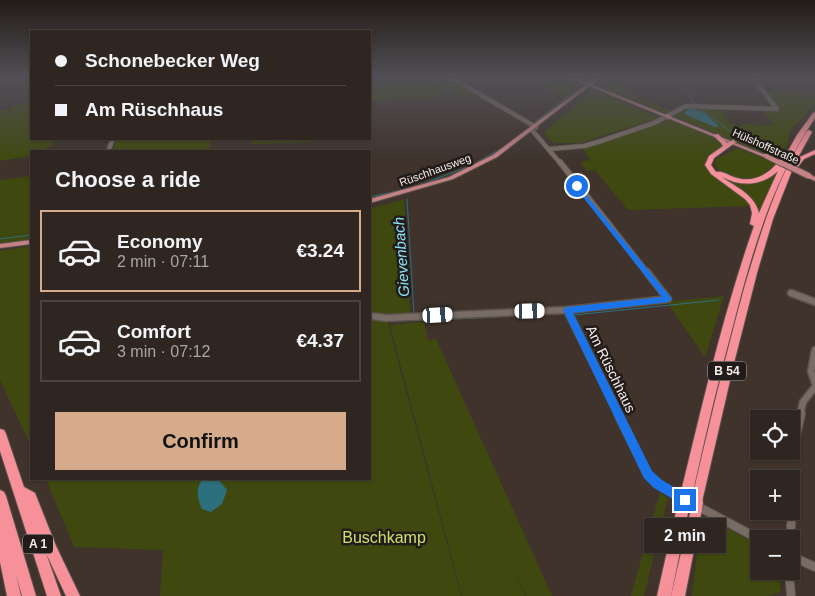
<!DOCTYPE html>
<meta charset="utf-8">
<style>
:root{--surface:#2f2621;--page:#372e2a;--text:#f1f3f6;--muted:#a7a5a5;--line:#4a433f;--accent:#d6ab8b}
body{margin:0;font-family:Arial,sans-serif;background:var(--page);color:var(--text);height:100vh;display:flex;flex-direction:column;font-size:19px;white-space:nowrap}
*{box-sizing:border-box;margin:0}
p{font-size:16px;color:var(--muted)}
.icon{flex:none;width:28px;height:28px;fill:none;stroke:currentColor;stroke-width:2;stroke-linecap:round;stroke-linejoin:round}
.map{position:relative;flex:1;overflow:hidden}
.details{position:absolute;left:30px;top:150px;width:341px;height:330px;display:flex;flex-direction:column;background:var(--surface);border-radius:0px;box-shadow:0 1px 4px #0004,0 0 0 1px var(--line)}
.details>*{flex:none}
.hud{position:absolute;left:30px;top:30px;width:341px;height:110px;border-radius:0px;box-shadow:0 1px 4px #0004,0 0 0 1px var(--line);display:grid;align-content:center;height:110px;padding:0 25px;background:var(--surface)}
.controls{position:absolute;left:750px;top:410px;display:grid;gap:10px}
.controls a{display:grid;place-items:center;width:50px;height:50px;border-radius:0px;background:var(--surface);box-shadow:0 1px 4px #0004,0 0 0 1px var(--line);font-size:25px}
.end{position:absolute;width:22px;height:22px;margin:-11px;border:6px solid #1a73e8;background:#fff;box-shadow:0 0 0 2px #fff}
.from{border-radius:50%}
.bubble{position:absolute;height:35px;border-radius:0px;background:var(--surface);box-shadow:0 1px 4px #0004,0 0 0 1px var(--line);font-size:16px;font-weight:700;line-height:35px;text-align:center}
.car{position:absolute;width:15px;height:30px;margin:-15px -8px;border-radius:6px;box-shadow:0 0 4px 1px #0007;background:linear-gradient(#fff 24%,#345 0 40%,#fff 0 76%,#345 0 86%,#fff 0)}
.hud b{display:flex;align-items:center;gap:18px;height:48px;font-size:19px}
.hud b+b{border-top:1px solid var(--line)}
.hud i{width:12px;height:12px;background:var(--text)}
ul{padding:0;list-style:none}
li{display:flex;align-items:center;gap:15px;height:82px;margin:0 10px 8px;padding:0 15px;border:2px solid var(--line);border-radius:0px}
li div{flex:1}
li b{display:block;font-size:19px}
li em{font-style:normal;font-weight:700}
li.current{border-color:var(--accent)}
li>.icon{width:45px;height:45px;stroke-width:1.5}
h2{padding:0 25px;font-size:22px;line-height:60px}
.button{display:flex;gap:10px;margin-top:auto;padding:10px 25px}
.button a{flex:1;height:58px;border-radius:0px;background:var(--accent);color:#111;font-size:20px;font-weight:700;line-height:58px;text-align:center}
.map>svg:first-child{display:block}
</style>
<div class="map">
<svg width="815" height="596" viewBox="0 0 815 596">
<rect width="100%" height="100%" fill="#3f332c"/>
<g fill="#3f490f" fill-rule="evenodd">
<path d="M370 77H379L381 81 389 80 388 77H433L442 98 370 101Z"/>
<path d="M434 77H446L475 95 460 97 457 91 441 92Z"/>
<path d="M525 77H617L626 94 623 95 587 81 564 97Z"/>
<path d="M591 91H595L659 118 580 143H553L544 133Z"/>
<path d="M765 91 815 94V104L789 132 788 143 779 159 624 96 628 94 671 111 692 104 721 108 729 123 740 126 745 124 774 125 762 110 782 111ZM688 108 699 110 717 124V127L683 113Z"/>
<path d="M31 102V139H59L42 151H31V156L0 161V110H8L11 108 9 107Z"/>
<path d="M667 118 711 136 722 143 721 148 707 157 705 166C714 182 747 191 749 206L628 210 595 170 587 171 580 162 590 160 583 148 665 122Z"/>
<path d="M117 139H212L207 151H112Z"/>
<path d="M253 139H311V142L251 144Z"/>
<path d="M738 148 777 164 763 178C746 179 726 182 715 165L716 159Z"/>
<path d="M711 162C715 177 747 185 760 182 767 180 772 176 777 171L760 213 755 204 710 167Z"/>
<path d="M31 176V239L0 244V180Z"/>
<path d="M404 200 410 315 376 316 370 314V208Z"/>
<path d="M31 246V446L0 380V251Z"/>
<path d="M724 296 705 357 667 302Z"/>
<path d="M370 318 387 320 461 596H160L163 550 74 547 46 479H370Z"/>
<path d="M424 322 428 340 436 339 552 596H526L505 550 525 596H462L390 325Z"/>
<path d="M660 493 668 498 644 596H631Z"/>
<path d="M711 520 759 545V571H778L781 592 768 596H692L700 525 707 533Z"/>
</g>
<g fill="#2c707e">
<path d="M688 108 702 111 719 126 715 127 684 114Z"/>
<path d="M203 479H218L227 490 222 504 211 512 202 509C197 498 195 489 203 479Z"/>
</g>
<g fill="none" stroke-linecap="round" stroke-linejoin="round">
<g stroke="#2c707e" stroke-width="1">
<path d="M675 77 696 105"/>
<path d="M701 109 730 131 776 149"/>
<path d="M535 122 577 89"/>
<path d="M477 162 504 147"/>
<path d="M414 187 473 165"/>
<path d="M370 197 406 189"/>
<path d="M407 199 414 314"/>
<path d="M0 239 31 235"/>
<path d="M574 315 719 300"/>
<path d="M415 320 427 321"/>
<path d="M433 320 498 317"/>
</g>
<g stroke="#5b524c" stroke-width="5.5">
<g id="minor-far3">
<path d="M450 77 536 127"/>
<path d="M532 130 561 164"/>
<path d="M549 149 584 146 598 142 654 123 686 106 777 109 752 77"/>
<path d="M108 151 113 139"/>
</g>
</g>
<g stroke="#5b524c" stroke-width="7">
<path id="minor-far2" d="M560 162 648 274"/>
</g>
<g stroke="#5b524c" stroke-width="9">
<g id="minor-far1">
<path d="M791 293 815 302"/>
<path d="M567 310 619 415"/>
<path d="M370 316 386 318 567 310 668 299 647 272"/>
<path d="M815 350 811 371 815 383"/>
<path d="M800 415 803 402 815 387"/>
</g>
</g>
<g stroke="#5b524c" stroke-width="10">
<g id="minor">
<path d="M618 414 648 475 658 484 685 499"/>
<path d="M793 450 801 414"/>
<path d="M697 506 759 539"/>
<path d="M790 539 794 488"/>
<path d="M791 556 815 567"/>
<path d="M789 571 791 596"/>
</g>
</g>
<g stroke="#5b524c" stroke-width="2">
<g id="major">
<path d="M567 77H574L588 83 596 77H601L592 85 768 156 764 157 589 86 497 157 453 179 370 203V199L449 177 493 155 586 85Z"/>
<path d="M809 174 815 177V181L807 177 806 176Z"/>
<path d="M31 240V244L0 248V244Z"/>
</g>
</g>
<g stroke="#5b524c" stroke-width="2">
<g id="highway">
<path d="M815 112V118C774 178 753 248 735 318 719 377 705 437 692 496L689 501 690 503 671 596H657L678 503 681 498 680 496C702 406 723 314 754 226L750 224 752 213 750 205 745 199 711 174 705 165 709 156 723 146 721 143 713 135 718 134 727 143 733 140 736 142 714 158 711 165 716 172C721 171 725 173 731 176 750 184 766 177 778 162H782L797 135 813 113ZM778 171 759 213C754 194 737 188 722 177 741 187 762 186 778 171Z"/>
<path d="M809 130 812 132 796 161 800 157 815 150V154L804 159 797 168H793L773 219 757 273 735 359 701 506 702 509 685 596H671L692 505 691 502C708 430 725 357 745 285 761 232 777 178 807 131Z"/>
<path d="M0 429 4 430 6 434 24 487 35 493 56 546 80 596H66L46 553 61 596H47L0 451Z"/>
<path d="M0 490 4 492 6 496 36 596H22L16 575 21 596H7L0 562Z"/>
</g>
</g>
<use href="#minor-far3" stroke="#796c64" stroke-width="4"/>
<use href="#minor-far2" stroke="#796c64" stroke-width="5"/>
<use href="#minor-far1" stroke="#796c64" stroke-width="6"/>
<use href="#minor" stroke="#796c64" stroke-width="8"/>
<use href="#major" fill="#c48284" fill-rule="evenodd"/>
<use href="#highway" fill="#f69099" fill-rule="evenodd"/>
<g stroke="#5b524c" stroke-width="6" stroke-linecap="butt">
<g id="major-bridge-far1">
<path d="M667 116 669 117"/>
<path d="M766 156 782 164"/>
</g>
</g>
<g stroke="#5b524c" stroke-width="8" stroke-linecap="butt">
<path id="major-bridge" d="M780 162 809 176"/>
</g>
<g stroke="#5b524c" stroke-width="14" stroke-linecap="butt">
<g id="highway-bridge">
<path d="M684 503 686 496"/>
<path d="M696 509 697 502"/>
</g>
</g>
<use href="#major-bridge-far1" stroke="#c48284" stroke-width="4.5"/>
<use href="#major-bridge" stroke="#c48284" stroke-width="5.5"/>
<use href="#highway-bridge" stroke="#f69099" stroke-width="12"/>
</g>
<linearGradient id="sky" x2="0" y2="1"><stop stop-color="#231c18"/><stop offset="0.48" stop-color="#525056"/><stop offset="1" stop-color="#525056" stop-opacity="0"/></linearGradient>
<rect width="815" height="161" fill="url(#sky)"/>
<path fill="#1a73e8" d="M577 184 672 299 668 302 573 313 652 471 662 480 689 496 691 500 685 506 654 488 644 478 563 310 567 307 662 297 575 187Z"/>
<g text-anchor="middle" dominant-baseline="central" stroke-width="5" stroke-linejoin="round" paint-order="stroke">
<g font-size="11" fill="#f6eeea" stroke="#211c19">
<text transform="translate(766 146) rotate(24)">Hülshoffstraße</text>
<text transform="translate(435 170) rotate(-20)">Rüschhausweg</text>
</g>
<g fill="#211c19" stroke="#b6afab" stroke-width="1">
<rect x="708" y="361.5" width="38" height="19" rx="4"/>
<rect x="23" y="534.5" width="30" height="19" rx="4"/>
</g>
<g font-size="12" font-weight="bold" fill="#f6eeea">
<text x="727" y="371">B 54</text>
<text x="38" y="544">A 1</text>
</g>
<g font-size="14" fill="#f6eeea" stroke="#211c19">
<text transform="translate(611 369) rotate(64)">Am Rüschhaus</text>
</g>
<g font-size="15" font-style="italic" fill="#8ce3f8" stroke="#211c19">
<text transform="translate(401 257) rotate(-94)">Gievenbach</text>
</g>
<g font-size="16" fill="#cce269" stroke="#211c19">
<text x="384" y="537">Buschkamp</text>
</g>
</g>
</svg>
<div class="controls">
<a><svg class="icon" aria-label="locate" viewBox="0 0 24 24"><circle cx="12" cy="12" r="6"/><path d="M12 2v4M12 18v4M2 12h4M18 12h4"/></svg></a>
<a>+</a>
<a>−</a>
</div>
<i class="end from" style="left:577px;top:186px"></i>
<i class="end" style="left:685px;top:500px"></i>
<div class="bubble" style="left:644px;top:518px;width:82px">2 min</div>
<i class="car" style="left:530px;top:311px;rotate:89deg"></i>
<i class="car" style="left:438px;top:315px;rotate:87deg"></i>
<div class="hud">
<b><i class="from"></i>Schonebecker Weg</b>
<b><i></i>Am Rüschhaus</b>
</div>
<section class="details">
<h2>Choose a ride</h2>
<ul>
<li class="current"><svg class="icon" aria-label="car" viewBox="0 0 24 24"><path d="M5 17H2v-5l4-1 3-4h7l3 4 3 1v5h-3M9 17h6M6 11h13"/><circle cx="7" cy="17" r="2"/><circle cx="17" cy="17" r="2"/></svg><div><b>Economy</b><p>2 min · 07:11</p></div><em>€3.24</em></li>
<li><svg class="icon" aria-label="car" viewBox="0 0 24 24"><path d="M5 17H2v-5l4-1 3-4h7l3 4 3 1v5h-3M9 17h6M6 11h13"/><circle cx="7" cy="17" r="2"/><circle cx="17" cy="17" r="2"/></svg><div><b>Comfort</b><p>3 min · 07:12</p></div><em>€4.37</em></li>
</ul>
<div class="button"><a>Confirm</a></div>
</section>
</div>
